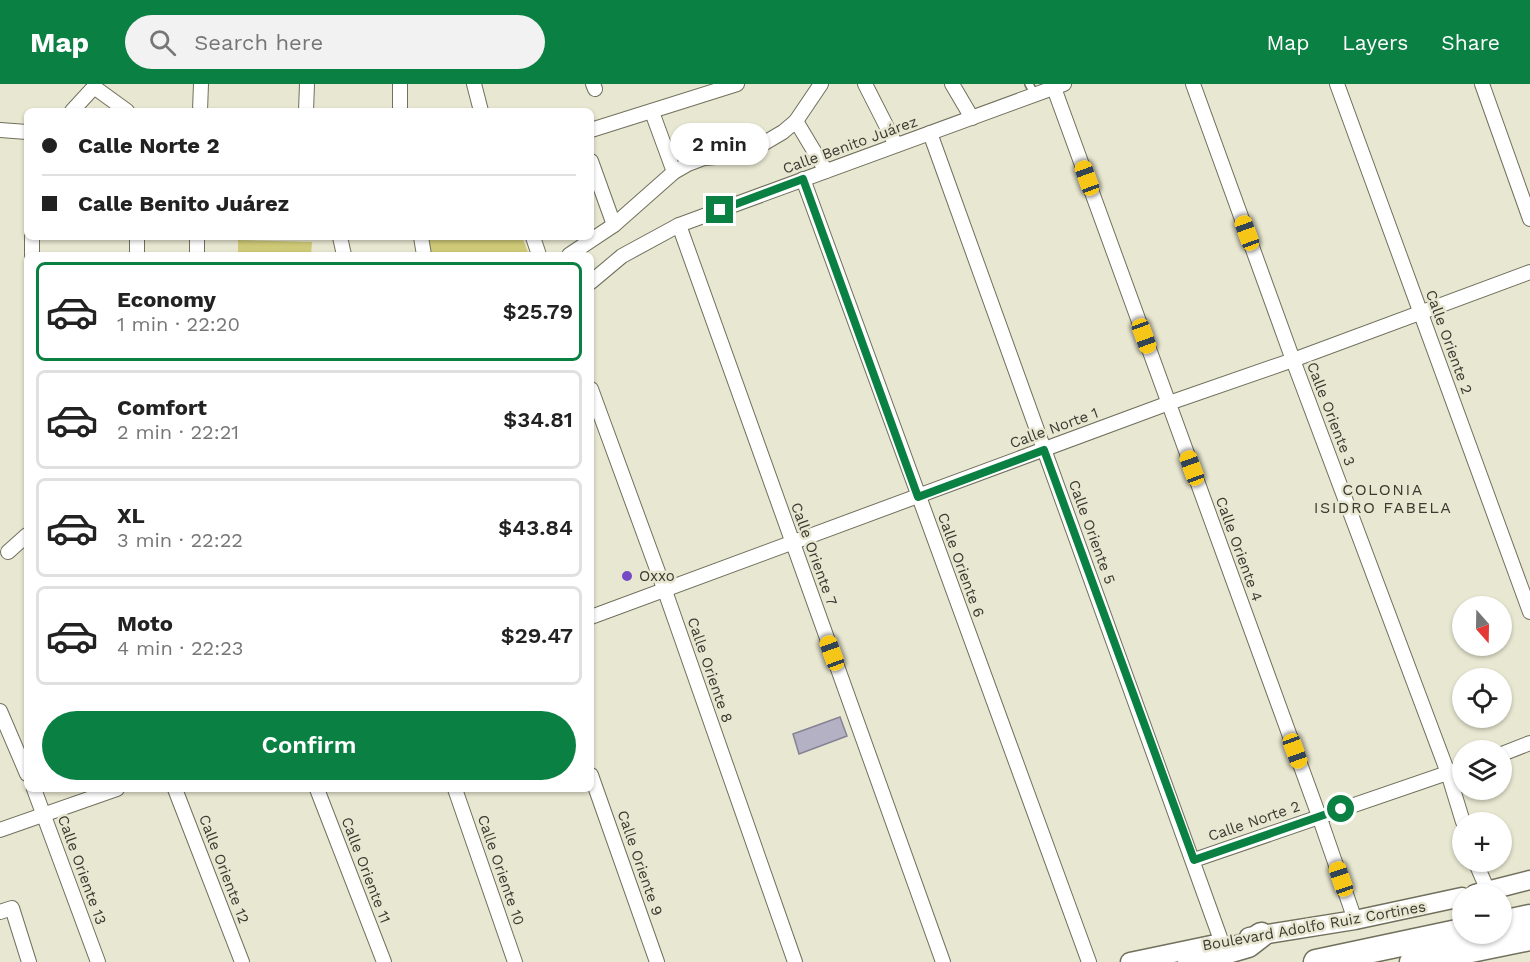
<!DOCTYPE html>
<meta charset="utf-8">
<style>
:root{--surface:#fff;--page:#f2f2f2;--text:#222;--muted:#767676;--line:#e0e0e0;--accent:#0b8043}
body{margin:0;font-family:"Work Sans",sans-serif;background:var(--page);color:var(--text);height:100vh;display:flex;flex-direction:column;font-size:22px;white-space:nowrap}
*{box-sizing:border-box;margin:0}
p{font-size:20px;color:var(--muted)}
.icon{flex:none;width:33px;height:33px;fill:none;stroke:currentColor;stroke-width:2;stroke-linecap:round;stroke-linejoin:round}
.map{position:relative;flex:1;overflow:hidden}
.side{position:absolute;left:24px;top:168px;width:570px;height:540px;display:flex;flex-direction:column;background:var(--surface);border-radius:9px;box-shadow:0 2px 4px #0004}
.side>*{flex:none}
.guide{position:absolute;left:24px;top:24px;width:570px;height:132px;border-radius:9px;box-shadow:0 2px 4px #0004;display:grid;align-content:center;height:132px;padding:0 18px;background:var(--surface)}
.needle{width:39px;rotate:160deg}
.buttons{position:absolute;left:1452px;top:512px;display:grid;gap:12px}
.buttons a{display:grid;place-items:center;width:60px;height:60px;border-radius:50%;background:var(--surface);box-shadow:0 2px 4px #0004;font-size:30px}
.end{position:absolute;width:27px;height:27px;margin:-14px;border:8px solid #0b8043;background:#fff;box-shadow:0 0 0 3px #fff}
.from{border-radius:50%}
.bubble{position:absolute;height:42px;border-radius:21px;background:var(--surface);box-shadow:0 2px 4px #0004;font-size:20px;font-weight:600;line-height:42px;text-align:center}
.car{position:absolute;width:18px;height:36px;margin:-18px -9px;border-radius:8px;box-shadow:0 0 4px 2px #0007;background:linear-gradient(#f5c518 24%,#345 0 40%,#f5c518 0 76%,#345 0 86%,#f5c518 0)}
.guide b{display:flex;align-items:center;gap:21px;height:57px;font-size:22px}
.guide b+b{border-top:2px solid var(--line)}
.guide i{width:15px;height:15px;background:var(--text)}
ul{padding:10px 0 0;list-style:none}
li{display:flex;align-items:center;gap:18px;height:99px;margin:0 12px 9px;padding:0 6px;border:3px solid var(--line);border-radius:9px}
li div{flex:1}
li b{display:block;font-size:22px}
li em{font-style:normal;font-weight:600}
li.on{border-color:var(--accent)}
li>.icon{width:54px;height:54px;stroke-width:1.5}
.primary-button{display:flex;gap:12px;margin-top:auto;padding:12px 18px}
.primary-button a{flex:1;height:69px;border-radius:36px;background:var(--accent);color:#fff;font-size:24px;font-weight:600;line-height:69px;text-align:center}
header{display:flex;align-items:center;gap:36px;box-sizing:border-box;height:84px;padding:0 30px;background:var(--accent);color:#fff}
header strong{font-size:28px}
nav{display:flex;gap:33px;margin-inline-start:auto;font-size:21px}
.search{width:420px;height:54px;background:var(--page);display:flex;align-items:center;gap:15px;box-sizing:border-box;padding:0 21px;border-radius:33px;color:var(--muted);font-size:22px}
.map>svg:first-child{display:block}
</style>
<header>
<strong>Map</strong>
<div class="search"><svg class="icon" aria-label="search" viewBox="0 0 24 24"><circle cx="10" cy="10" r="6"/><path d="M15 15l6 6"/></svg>Search here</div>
<nav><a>Map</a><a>Layers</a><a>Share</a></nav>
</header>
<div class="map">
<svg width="1530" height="878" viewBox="0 0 1530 878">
<rect width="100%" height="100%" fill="#e8e7d1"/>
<g fill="#cfca77">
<path d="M426 153H522L529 171H429Z"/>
<path d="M238 156 312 158 311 171H238Z"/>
</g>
<path fill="#b5b1c5" stroke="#868295" stroke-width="1.5" d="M840 633 847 652 799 670 793 650Z"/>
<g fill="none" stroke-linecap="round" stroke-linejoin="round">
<g stroke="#71705d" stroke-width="10">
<path id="service" d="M1029 0 1035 11"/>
</g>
<g stroke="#71705d" stroke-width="16">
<g id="minor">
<path d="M474 0 481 27"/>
<path d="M593 0 595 5"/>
<path d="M865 0 896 61"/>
<path d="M952 0 972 34"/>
<path d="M1193 0 1293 276 1448 689 1463 738"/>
<path d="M1337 0 1530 528"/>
<path d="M1482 0 1530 135"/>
<path d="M94 3 127 27"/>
<path d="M1054 4 1319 732 1355 836"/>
<path d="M72 27 94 3V0"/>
<path d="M200 27 201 0"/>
<path d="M306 27 307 0"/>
<path d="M400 27V0"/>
<path d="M652 28 674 88"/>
<path d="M796 37 826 87"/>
<path d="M0 46 27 48"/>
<path d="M591 46 737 0"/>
<path d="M930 49 1222 859"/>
<path d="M591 77 614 141"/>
<path d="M803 95 1089 878"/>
<path d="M679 141 943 878"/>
<path d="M197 153V171"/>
<path d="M340 153 344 171"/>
<path d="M421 153 424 171"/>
<path d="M533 153 539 171"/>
<path d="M32 171V153"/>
<path d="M137 171V153"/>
<path d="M569 171 614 141 674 88 688 80 704 74 740 71 749 68 783 48 796 37 821 0"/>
<path d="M591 198 622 172 679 141 1064 0"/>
<path d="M591 305 665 507 795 878"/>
<path d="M8 468 27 451"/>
<path d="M591 533 1169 319 1293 276 1530 188"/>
<path d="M0 627 27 690"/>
<path d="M1502 670 1530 659"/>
<path d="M591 691 657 878"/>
<path d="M34 705 98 878"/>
<path d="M175 705 242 878"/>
<path d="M317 705 384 878"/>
<path d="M455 705 515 878"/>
<path d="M0 746 117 705"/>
<path d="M1194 776 1462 684"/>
<path d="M1475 777 1485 800"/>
<path d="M0 828 12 824 29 878"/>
</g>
</g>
<g stroke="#71705d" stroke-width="21">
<g id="secondary">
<path d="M1475 810 1530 796"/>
<path d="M1249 853 1355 836 1462 813"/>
<path d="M1130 878 1216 860"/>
</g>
</g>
<g stroke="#71705d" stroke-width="27">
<g id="motorway">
<path d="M1502 839 1530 833"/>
<path d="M1446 860 1499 849"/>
<path d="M1190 878 1248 861 1261 851"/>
<path d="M1316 878 1462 847"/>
<path d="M1412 878 1530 854"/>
</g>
</g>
<use href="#service" stroke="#fff" stroke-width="7"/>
<use href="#minor" stroke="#fff" stroke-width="14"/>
<use href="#secondary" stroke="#fff" stroke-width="18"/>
<use href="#motorway" stroke="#fff" stroke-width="24"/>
</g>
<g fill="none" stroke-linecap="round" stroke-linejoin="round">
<path stroke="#0b8043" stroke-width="8" d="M720 126 803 95 918 413 1044 366 1194 776 1341 725"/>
</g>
<circle fill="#754cc5" stroke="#e8e7d1" stroke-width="2" cx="627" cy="492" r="6"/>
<g text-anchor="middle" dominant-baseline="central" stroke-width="5" stroke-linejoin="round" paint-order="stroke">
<g font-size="15" fill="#3b3a32" stroke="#e8e7d1">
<text transform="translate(850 61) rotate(-20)">Calle Benito Juárez</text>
<text transform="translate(1449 258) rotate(70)">Calle Oriente 2</text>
<text transform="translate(1331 330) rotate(69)">Calle Oriente 3</text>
<text transform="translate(1054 344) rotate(-20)">Calle Norte 1</text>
<text transform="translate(1092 448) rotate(70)">Calle Oriente 5</text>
<text transform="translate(1239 465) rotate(70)">Calle Oriente 4</text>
<text transform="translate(814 470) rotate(70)">Calle Oriente 7</text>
<text transform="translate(961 481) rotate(70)">Calle Oriente 6</text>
<text transform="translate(710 586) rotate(71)">Calle Oriente 8</text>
<text transform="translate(1254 737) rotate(-19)">Calle Norte 2</text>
<text transform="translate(640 779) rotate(71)">Calle Oriente 9</text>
<text transform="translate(224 785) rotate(69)">Calle Oriente 12</text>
<text transform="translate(82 786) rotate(70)">Calle Oriente 13</text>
<text transform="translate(366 786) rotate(69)">Calle Oriente 11</text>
<text transform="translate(501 786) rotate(71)">Calle Oriente 10</text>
<text transform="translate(1314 842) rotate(-10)">Boulevard Adolfo Ruiz Cortines</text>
</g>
<g font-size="15" fill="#3b3a32" stroke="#e8e7d1" text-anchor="start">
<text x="639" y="492">Oxxo</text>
</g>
<g font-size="16" letter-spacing="1.5" fill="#3b3a32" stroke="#e8e7d1">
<text x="1383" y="405">COLONIA<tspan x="1383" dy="18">ISIDRO FABELA</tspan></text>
</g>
</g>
</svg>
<div class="buttons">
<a><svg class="needle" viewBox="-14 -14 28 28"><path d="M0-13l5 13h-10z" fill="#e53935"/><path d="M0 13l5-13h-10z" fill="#767676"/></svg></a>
<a><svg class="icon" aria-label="locate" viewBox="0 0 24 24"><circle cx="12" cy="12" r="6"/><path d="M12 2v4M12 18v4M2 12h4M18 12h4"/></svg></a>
<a><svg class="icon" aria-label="layers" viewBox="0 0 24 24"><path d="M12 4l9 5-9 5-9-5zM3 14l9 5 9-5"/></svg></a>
<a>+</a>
<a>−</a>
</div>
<i class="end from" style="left:1341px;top:725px"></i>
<i class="end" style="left:720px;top:126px"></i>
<div class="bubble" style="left:670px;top:39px;width:99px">2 min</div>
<i class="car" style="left:1087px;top:94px;rotate:340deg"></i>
<i class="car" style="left:1247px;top:149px;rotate:340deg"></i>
<i class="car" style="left:1144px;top:252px;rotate:160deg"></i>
<i class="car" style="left:1192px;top:384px;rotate:340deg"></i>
<i class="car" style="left:832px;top:569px;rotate:340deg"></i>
<i class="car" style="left:1295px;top:667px;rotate:160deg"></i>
<i class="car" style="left:1341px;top:795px;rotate:341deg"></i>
<div class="guide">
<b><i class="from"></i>Calle Norte 2</b>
<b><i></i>Calle Benito Juárez</b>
</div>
<section class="side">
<ul>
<li class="on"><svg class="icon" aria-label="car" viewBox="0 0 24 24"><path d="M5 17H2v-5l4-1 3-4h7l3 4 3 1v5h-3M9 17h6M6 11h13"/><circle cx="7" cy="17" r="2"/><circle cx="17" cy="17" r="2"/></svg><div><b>Economy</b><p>1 min · 22:20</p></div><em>$25.79</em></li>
<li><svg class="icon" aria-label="car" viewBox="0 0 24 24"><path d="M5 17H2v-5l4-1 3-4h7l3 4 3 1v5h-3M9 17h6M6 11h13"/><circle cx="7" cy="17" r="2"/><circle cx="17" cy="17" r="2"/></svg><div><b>Comfort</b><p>2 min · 22:21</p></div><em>$34.81</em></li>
<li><svg class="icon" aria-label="car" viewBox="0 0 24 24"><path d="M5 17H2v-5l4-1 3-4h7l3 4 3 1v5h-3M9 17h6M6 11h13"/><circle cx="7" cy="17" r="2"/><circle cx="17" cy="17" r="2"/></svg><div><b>XL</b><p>3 min · 22:22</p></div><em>$43.84</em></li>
<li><svg class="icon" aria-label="car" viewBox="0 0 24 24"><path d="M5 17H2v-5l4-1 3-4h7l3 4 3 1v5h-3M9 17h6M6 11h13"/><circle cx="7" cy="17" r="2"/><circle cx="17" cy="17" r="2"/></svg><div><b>Moto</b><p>4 min · 22:23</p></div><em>$29.47</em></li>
</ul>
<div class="primary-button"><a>Confirm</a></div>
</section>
</div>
